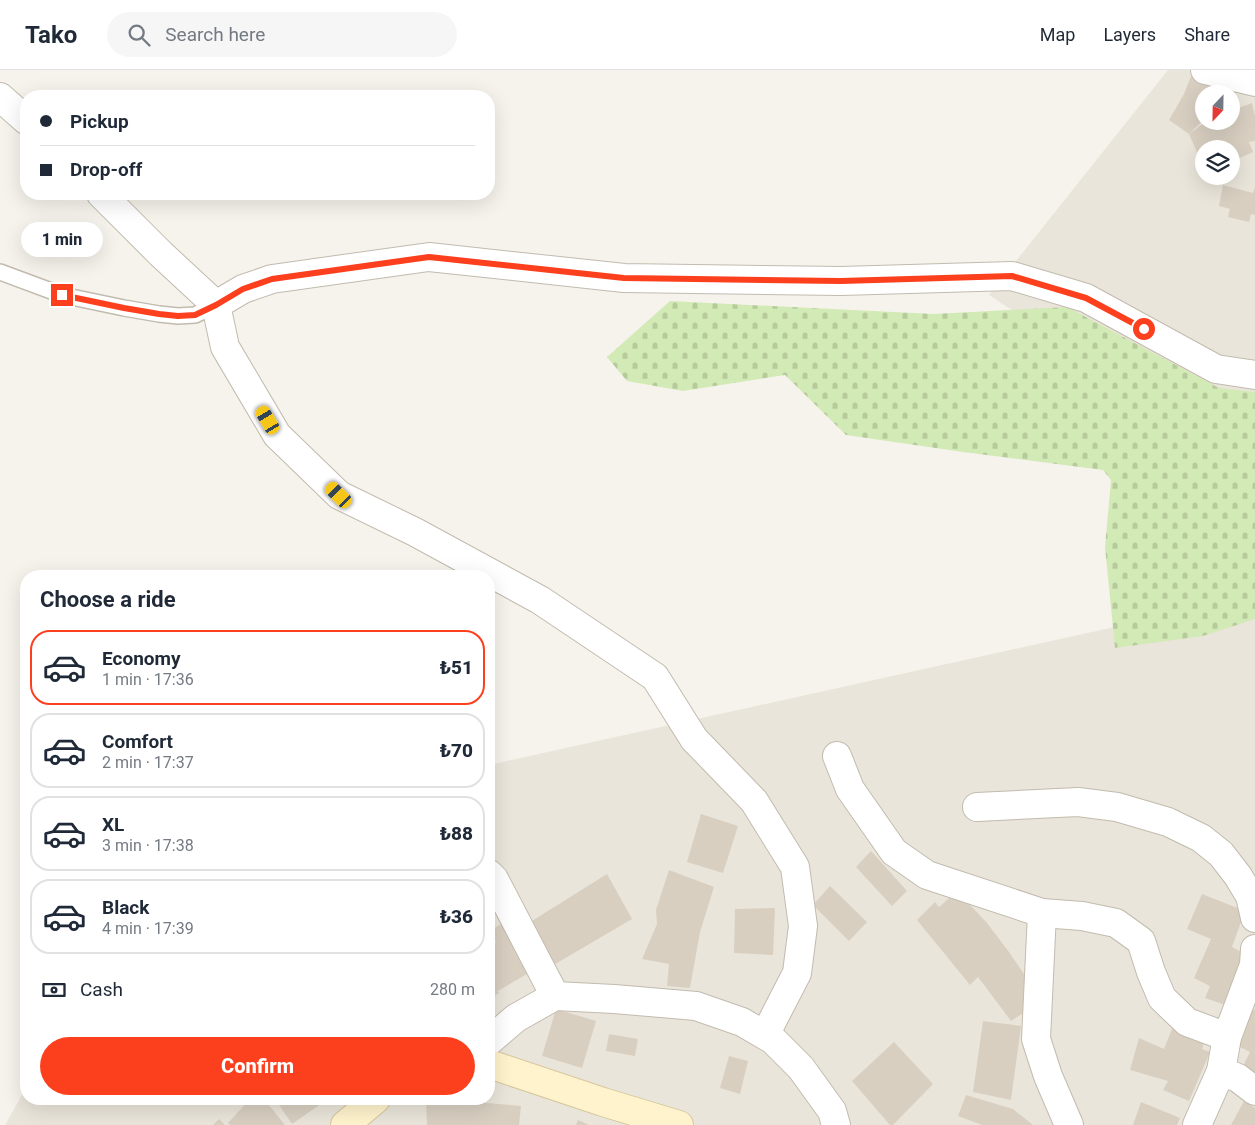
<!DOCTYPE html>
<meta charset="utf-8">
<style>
:root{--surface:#fff;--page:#f6f6f7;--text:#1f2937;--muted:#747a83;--line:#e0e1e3;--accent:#fc3f1d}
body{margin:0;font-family:Roboto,sans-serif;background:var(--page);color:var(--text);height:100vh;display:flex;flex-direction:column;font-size:19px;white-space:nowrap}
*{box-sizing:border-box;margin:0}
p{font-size:16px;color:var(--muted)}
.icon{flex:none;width:28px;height:28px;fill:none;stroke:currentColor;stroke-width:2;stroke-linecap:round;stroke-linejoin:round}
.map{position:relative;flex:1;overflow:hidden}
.details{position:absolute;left:20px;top:500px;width:475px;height:535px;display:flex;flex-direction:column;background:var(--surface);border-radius:20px;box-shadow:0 5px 20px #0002}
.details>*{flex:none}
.guide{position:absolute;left:20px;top:20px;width:475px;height:110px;border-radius:20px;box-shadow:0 5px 20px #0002;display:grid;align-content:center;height:110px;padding:0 20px;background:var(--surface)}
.needle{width:32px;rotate:202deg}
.fabs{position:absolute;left:1195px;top:15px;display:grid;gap:10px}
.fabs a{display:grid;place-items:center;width:45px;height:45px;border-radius:50%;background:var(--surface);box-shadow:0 5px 20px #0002;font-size:25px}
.end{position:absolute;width:22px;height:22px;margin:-11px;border:6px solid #fc3f1d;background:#fff;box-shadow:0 0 0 2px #fff}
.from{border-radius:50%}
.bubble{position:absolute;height:35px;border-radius:18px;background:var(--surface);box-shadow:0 5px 20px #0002;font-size:16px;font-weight:800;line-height:35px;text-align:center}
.car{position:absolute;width:15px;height:30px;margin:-15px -8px;border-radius:6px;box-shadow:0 0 4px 1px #0007;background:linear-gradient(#f5c518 24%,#345 0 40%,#f5c518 0 76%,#345 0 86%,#f5c518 0)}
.guide b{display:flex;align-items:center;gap:18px;height:48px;font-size:19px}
.guide b+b{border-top:1px solid var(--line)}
.guide i{width:12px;height:12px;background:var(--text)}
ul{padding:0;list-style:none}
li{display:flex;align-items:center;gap:15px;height:75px;margin:0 10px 8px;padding:0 10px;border:2px solid var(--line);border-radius:20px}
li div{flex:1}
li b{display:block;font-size:19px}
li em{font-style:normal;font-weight:800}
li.current{border-color:var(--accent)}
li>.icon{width:45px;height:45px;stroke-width:1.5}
h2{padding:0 20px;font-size:22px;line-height:60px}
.pay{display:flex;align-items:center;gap:12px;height:55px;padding:0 20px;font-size:19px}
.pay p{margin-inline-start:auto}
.action{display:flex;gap:10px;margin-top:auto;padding:10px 20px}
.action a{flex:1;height:58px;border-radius:30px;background:var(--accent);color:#fff;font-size:20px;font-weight:800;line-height:58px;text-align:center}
header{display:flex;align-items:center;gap:30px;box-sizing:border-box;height:70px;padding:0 25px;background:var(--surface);border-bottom:1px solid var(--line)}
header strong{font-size:24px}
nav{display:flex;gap:28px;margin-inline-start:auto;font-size:18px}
.search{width:350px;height:45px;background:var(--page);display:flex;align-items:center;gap:12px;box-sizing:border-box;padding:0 18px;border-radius:28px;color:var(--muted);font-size:19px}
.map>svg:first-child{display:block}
</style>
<header>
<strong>Tako</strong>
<div class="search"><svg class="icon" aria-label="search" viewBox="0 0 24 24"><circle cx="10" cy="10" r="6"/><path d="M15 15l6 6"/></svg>Search here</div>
<nav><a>Map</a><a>Layers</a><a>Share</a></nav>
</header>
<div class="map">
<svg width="1255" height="1055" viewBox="0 0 1255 1055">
<defs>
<pattern id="cemetery-stones" width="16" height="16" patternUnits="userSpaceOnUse" patternTransform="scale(1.25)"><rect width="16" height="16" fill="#d2eab5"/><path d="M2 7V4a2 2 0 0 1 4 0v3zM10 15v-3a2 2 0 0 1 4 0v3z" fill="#b6ca9c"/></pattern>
</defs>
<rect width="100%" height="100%" fill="#f6f3ec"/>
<g fill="#eae5da" fill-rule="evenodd">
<path d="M1168 0H1255V361H1197L989 225ZM1204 24H1231V51H1204ZM1204 79H1231V106H1204Z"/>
<path d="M1255 526V1055H5L26 1018V1029H489V695Z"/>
</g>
<path fill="url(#cemetery-stones)" d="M670 231 934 244 1067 237 1219 318 1255 322V549L1203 566 1115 578 1105 477 1111 410 1103 400 963 382 846 365 785 305 683 321 627 311 607 287Z"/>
<g fill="#d8cfc1">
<path d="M1191 6 1211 10 1237 20 1231 28V24H1204V49L1189 64 1169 50 1184 24Z"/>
<path d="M1252 33 1255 46V71L1249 72 1253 82 1231 92V79H1204V98L1189 64 1207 51H1231V41Z"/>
<path d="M1223 115 1253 123 1255 117V145L1251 144 1249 152 1228 147 1230 139 1219 136Z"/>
<path d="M701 744 738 756 723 803 687 792Z"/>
<path d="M871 781 907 821 892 836 856 797Z"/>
<path d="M669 800 714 817 700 862 690 918 667 916 669 894 642 889 657 854 656 840Z"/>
<path d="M607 804 632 849 552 896 527 854Z"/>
<path d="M830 816 867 852 849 871 813 835Z"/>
<path d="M957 821 987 853 1009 882 1033 917 1031 938 1011 951 978 907 970 915 917 850 935 832 939 837Z"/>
<path d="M1202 824 1245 841 1232 877 1245 884 1225 935 1205 928 1210 916 1194 908 1211 869 1187 859Z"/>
<path d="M775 838 773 885 734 883 735 839Z"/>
<path d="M507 850 532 901 498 921 499 923 489 930V876L496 872 490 861Z"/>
<path d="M556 939 596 951 582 998 542 986Z"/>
<path d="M1252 939 1255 940V1003L1243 996 1250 982 1236 975Z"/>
<path d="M983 951 1021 956 1011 1030 973 1022Z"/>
<path d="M1174 954 1206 966 1202 979 1210 982 1189 1031 1163 1020 1168 1011 1130 1000 1139 968 1164 979Z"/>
<path d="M609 964 638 969 635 986 606 981Z"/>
<path d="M894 972 933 1014 893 1055H890L852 1011Z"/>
<path d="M729 986 748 991 740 1024 720 1018Z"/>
<path d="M966 1025 1013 1039 1033 1055H982L958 1046Z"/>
<path d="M250 1029H264L285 1055H230L228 1053Z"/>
<path d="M275 1029H328L292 1054Z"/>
<path d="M426 1031 475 1032 521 1036 519 1055H427Z"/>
<path d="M1244 1031 1255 1038V1055H1231Z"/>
<path d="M1141 1032 1180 1048 1177 1055H1133Z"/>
<path d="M219 1049 225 1055H213Z"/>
<path d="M578 1050 589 1055H576Z"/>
</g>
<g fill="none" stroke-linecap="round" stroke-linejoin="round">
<g stroke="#c2bbae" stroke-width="18">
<path id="lane" d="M0 202 62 225 124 238 159 244 178 246 195 245 216 235"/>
</g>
<g stroke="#c2bbae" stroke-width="30">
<g id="street">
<path d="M1205 0 1255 12"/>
<path d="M0 27 26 50"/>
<path d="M101 124 161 184 216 235"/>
<path d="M837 686 850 719 894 782 927 805 1042 843 1082 846 1116 853 1141 871 1151 902 1162 928 1187 952 1227 967"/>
<path d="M977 737 1078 732 1117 737 1168 752 1201 768 1221 784 1238 806 1250 826 1255 848"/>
<path d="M489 804 494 809 555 926"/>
<path d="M1042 843 1036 969 1048 1006 1069 1055"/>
<path d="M765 965 797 903 803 856 795 797 754 731 694 669 655 607 540 530 415 462 339 425 277 365 225 277 216 235 243 219 272 209 429 187 624 208 841 211 1012 206 1086 228 1216 299 1255 305"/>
<path d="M489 971 516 948 555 926 614 929 696 936 742 952 773 970 801 998 832 1041 836 1055"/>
<path d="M1221 1001 1238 1008 1255 1021"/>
<path d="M1197 1055 1221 1001 1227 967 1254 895 1255 879"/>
</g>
</g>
<g stroke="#d6c79b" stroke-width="30">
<g id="secondary">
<path d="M489 994 603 1032 679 1055"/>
<path d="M345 1055 376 1029"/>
</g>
</g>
<use href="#lane" stroke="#fff" stroke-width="15"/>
<use href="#street" stroke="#fff" stroke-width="28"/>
<use href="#secondary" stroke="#fff3cd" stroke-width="28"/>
</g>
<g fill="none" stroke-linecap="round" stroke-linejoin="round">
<path stroke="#fc3f1d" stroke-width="6" d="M62 225 124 238 159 244 178 246 195 245 216 235 243 219 272 209 429 187 624 208 841 211 1012 206 1086 228 1144 259"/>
</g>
</svg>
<div class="fabs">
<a><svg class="needle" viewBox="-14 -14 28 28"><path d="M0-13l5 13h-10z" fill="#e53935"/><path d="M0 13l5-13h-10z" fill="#747a83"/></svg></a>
<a><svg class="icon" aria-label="layers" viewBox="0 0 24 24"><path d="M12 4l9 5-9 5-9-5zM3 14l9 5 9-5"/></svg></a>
</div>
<i class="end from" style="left:1144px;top:259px"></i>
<i class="end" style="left:62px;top:225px"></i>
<div class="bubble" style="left:21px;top:152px;width:82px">1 min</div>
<i class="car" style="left:268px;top:350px;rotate:329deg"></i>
<i class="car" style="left:339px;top:425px;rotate:314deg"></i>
<div class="guide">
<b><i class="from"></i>Pickup</b>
<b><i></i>Drop-off</b>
</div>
<section class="details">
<h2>Choose a ride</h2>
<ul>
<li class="current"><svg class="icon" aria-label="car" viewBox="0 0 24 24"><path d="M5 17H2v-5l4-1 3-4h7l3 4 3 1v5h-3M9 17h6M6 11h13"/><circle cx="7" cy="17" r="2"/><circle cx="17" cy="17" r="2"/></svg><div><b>Economy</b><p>1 min · 17:36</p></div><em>₺51</em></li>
<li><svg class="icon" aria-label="car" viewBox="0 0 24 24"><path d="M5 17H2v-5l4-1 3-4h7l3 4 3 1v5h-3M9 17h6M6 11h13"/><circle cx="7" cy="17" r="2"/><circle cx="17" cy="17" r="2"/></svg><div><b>Comfort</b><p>2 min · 17:37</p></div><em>₺70</em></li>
<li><svg class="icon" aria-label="car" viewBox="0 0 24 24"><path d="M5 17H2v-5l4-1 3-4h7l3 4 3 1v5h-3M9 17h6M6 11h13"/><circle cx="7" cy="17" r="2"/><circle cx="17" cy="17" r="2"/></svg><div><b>XL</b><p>3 min · 17:38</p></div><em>₺88</em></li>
<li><svg class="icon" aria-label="car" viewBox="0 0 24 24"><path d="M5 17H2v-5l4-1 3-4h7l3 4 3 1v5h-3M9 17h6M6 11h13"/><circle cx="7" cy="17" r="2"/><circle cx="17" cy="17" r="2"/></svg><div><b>Black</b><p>4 min · 17:39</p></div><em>₺36</em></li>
</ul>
<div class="pay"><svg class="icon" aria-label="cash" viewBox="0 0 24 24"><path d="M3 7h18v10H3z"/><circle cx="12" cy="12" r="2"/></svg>Cash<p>280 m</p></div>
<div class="action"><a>Confirm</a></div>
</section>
</div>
